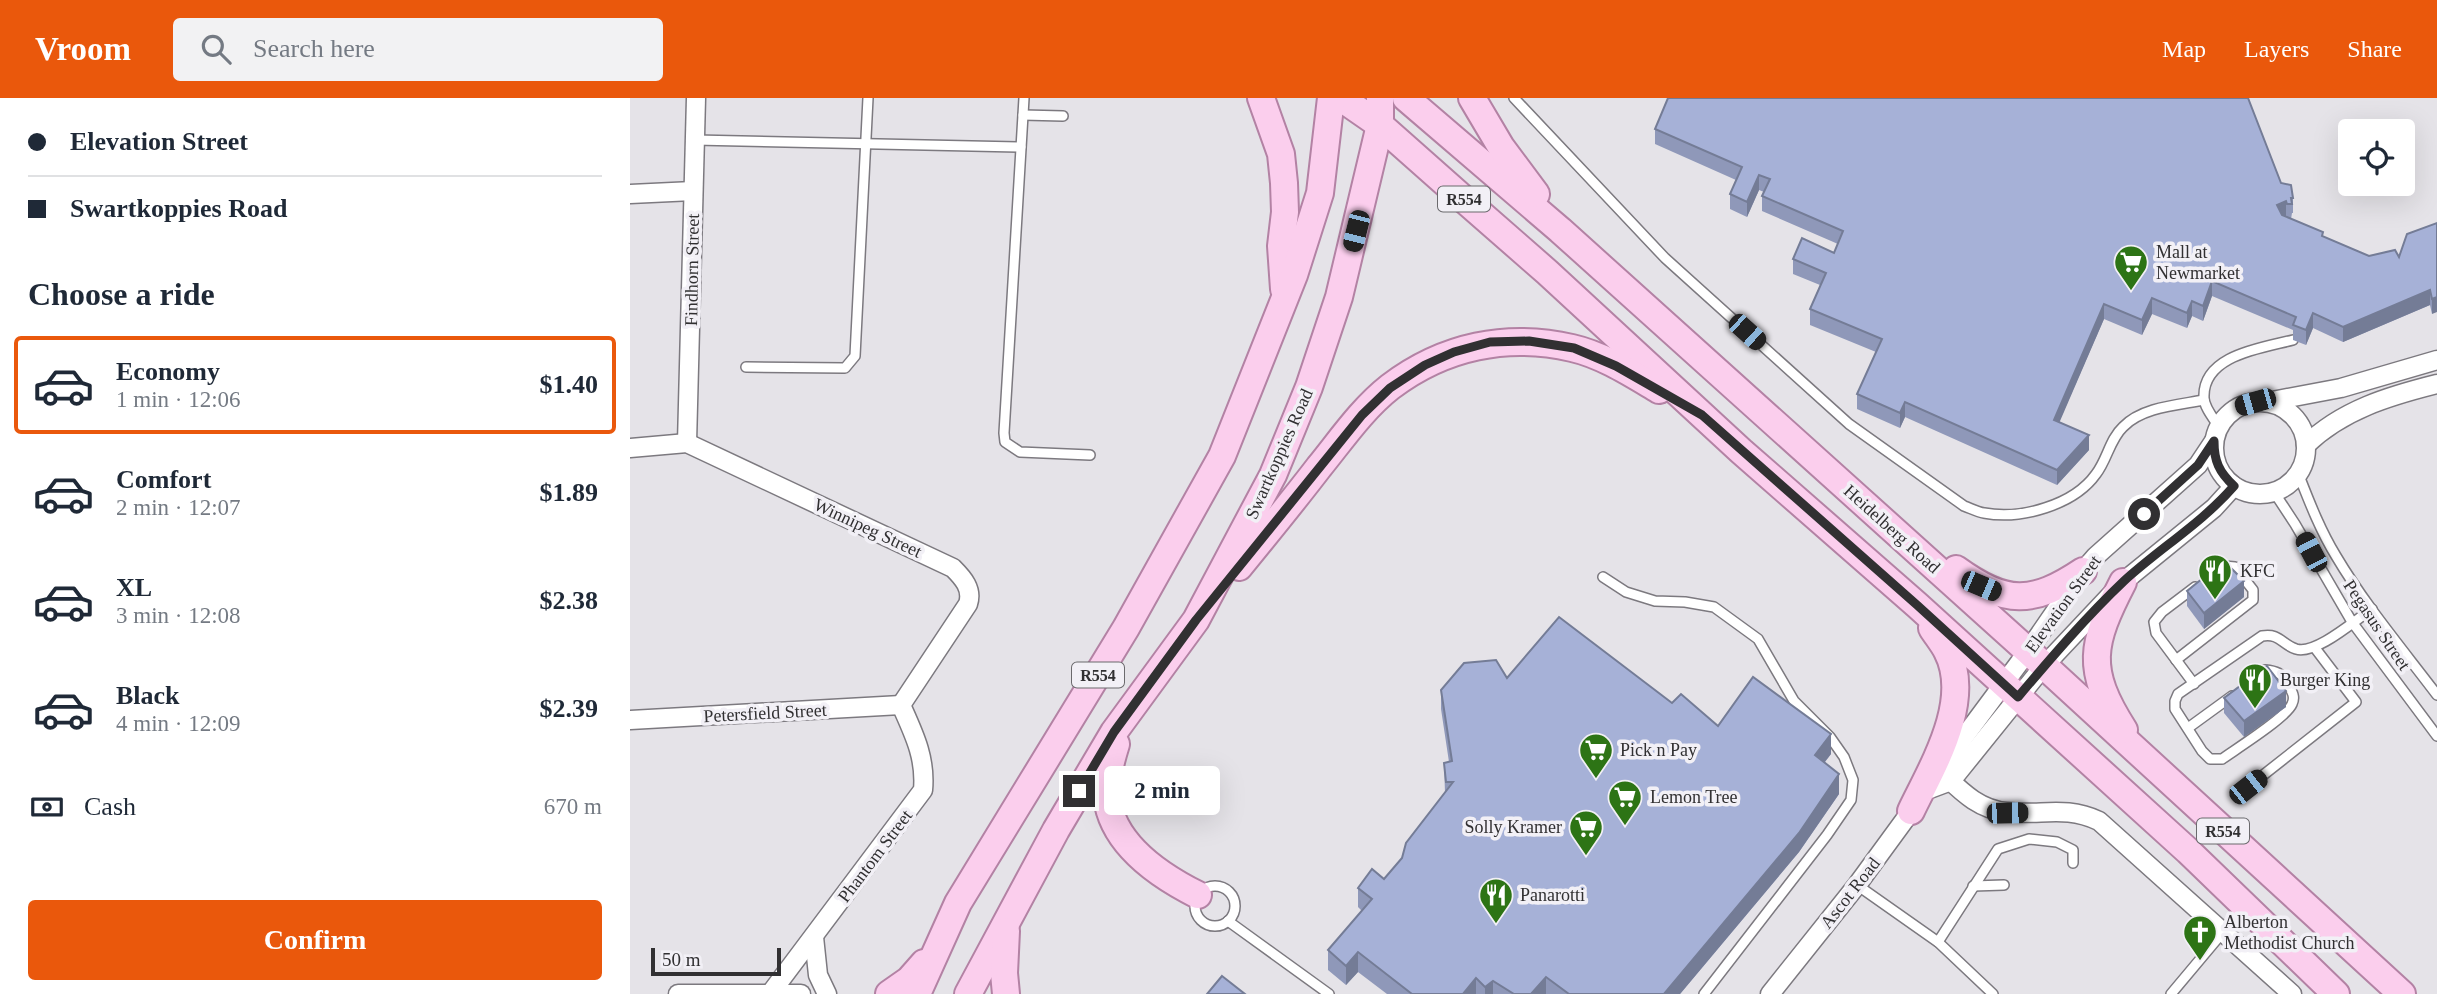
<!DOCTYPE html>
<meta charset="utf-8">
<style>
:root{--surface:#fff;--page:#f2f2f3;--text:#1f2937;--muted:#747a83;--line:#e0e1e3;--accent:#ea580c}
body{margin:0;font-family:"Times New Roman",serif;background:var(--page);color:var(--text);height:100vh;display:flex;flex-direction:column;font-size:26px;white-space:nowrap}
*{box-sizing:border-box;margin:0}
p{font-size:23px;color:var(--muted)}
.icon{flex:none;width:38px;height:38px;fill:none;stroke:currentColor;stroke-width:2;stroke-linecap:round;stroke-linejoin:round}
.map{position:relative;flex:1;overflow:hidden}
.side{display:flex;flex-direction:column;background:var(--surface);width:630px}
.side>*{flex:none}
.banner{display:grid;align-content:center;height:154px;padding:0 28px;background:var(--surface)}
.buttons{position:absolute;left:1708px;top:21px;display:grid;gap:14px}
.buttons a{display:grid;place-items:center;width:77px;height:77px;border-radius:7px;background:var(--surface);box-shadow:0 7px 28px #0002;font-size:35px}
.scale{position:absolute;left:21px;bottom:18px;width:130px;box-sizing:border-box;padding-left:7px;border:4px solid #313032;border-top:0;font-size:19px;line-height:24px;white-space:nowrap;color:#313032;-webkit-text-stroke:5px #f2f0f6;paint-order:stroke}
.end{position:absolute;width:32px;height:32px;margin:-16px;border:9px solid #313032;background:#fff;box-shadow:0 0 0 4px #fff}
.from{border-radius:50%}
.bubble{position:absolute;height:49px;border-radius:7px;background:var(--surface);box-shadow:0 7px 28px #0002;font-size:23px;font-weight:800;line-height:49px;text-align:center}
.car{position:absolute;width:21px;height:42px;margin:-21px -10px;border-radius:9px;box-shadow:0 0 5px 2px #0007;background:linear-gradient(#222 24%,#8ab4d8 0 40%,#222 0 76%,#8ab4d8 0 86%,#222 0)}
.banner b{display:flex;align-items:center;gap:24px;height:66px;font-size:26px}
.banner b+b{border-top:2px solid var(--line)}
.banner i{width:18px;height:18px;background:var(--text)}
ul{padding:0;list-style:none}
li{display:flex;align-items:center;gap:21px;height:98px;margin:0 14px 10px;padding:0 14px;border:4px solid transparent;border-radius:7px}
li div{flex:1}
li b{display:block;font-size:26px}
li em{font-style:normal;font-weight:800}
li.selected{border-color:var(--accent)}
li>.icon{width:63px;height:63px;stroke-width:1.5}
h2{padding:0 28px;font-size:32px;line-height:84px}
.pay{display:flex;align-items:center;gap:18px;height:77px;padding:0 28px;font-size:26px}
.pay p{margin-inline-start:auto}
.cta{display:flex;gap:14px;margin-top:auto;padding:14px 28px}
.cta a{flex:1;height:80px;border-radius:7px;background:var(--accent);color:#fff;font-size:28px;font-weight:800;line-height:80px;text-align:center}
header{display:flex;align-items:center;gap:42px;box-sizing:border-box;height:98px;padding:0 35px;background:var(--accent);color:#fff}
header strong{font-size:33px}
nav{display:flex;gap:38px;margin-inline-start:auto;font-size:24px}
.search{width:490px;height:63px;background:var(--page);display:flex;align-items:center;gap:18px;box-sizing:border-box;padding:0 24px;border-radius:7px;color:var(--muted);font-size:26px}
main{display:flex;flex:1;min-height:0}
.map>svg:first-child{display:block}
</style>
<header>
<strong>Vroom</strong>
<div class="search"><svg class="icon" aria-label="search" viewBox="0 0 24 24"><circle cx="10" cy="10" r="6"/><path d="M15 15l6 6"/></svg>Search here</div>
<nav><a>Map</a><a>Layers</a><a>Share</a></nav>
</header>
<main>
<section class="side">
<div class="banner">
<b><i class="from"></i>Elevation Street</b>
<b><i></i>Swartkoppies Road</b>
</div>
<h2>Choose a ride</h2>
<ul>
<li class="selected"><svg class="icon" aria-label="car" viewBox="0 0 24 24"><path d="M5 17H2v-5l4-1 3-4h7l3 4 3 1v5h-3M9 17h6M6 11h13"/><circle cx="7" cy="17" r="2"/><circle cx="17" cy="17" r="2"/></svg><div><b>Economy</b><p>1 min · 12:06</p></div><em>$1.40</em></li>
<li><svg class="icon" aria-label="car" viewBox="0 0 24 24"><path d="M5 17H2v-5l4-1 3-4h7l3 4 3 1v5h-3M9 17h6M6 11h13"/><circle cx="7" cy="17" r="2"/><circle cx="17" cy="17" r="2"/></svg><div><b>Comfort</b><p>2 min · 12:07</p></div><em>$1.89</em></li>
<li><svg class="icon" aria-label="car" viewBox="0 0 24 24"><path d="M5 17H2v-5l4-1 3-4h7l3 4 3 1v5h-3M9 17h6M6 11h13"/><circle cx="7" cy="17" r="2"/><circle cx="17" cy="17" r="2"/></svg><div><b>XL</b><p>3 min · 12:08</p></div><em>$2.38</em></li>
<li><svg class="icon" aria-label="car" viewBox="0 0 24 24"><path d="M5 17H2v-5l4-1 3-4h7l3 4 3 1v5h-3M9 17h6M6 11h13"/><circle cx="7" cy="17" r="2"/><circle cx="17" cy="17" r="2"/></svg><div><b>Black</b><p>4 min · 12:09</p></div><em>$2.39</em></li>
</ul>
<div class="pay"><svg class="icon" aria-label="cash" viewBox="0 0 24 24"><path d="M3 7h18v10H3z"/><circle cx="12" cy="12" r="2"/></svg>Cash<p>670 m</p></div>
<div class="cta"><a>Confirm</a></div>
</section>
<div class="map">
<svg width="1807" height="896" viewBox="0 0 1807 896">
<rect width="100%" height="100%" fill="#e5e3e8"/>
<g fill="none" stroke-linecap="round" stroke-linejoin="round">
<g stroke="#7c797f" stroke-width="12">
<g id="service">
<path d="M394 0 374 335 375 344 390 354 460 357"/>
<path d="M884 0 1035 160 1219 326 1334 408C1340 410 1347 414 1354 415 1391 422 1444 407 1466 376 1477 362 1480 341 1493 329 1512 309 1548 307 1574 302"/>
<path d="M393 17 433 18"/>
<path d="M65 42 391 49"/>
<path d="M116 269 215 270 225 258 238 0"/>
<path d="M1589 329C1584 321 1574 309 1574 300 1572 257 1632 250 1663 242"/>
<path d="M1668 375C1679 403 1690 432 1706 458 1735 507 1773 552 1807 597"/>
<path d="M1644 394 1665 426 1722 524 1807 638"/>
<path d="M973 479 996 494 1025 503 1055 504 1084 509 1128 541 1164 603 1200 639 1214 659 1223 682 1221 702 1197 737 1074 896"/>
<path d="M1546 562 1623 502V492L1605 469 1594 468 1590 471"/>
<path d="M1630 577 1635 572C1646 573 1652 575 1657 585 1661 592 1666 598 1662 606 1657 619 1606 651 1592 661H1580L1572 653 1545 611V603L1548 596 1632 538C1650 535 1651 546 1666 551 1686 557 1725 522 1742 511"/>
<path d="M1564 586 1526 535 1524 524 1532 514 1565 489"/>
<path d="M1558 630 1602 598"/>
<path d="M1618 689 1726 604 1685 550"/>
<path d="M1227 787 1308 844 1363 896"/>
<path d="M1343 788 1374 787"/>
<circle cx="585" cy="808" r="20"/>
<path d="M598 823 699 896"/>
<path d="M1308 844 1368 751 1399 741 1427 744 1443 752V765"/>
<path d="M1541 896 1593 834"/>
</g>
</g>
<g stroke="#7c797f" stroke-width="21">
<g id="minor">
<path d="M0 96 63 93"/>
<path d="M1637 304 1711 290 1807 262"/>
<circle cx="1630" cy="350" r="46"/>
<path d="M57 345 66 0"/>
<path d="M1676 347C1712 312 1759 298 1807 286"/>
<path d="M0 350 57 345 323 470C333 480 343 491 338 506L271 607"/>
<path d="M0 622 271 607"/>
<path d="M1311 670 1398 553 1453 473 1466 458 1568 367 1584 343"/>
<path d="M1312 675C1331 693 1349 712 1377 714 1411 718 1435 707 1469 723L1662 896"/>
<path d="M1297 692 1321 683 1413 569 1493 484 1584 410 1604 388"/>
<path d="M184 839 188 877 197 896"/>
<path d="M48 896H171"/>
<path d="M140 896 293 692C296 660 284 636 271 607"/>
<path d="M1140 896 1227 787 1287 705"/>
</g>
</g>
<g stroke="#b382a4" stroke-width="30">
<g id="primary">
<path d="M631 0 651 56 654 85 655 114 651 148 654 191"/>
<path d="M711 0 750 27 829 97 917 174 1111 353 1287 507 1558 753 1706 896"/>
<path d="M776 0 930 132 1398 553 1772 896"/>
<path d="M842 0 871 49 906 96"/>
<path d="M609 469C636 436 663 403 689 369 711 342 732 311 760 289 814 248 877 235 942 250 973 257 1002 276 1029 292"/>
<path d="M1326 471C1376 507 1402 507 1453 473"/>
<path d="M1493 484C1461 546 1455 571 1494 632"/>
<path d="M486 646C481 662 475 683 477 700 483 747 530 778 568 797"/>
<path d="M1281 713C1302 669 1343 603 1317 553 1313 545 1307 538 1302 530"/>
<path d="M259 896 279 882 294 865"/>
<path d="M287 896 328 805 496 530 592 358 664 177 690 95 701 0"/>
<path d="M338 896 426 732 484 634 566 522 643 377 679 289 709 199 750 27V0"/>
<path d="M376 896 374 875 376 833"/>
</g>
</g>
<use href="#service" stroke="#fff" stroke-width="9"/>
<use href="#minor" stroke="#fff" stroke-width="18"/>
<use href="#primary" stroke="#fbceed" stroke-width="26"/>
</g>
<g fill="#8f98b9">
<path d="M1025 31 1651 85 1663 100V115H1662L1661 121 1693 138 1739 158 1769 159 1807 125 1802 216 1800 207 1713 244 1683 230 1676 247 1663 242V232L1582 198 1573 223 1562 218 1557 230 1522 216 1512 237 1474 221 1429 324 1459 352 1427 387 1275 319 1270 330 1227 311V296L1246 254 1180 227V211L1190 187 1163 176V161L1204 155 1208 146 1132 113V98L1134 94 1129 92 1117 119 1100 111V96L1106 82 1025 46Z"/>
<path d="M1557 493 1614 499 1574 531 1557 508Z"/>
<path d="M877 580 1042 605 1088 628 1201 656 1195 664 1209 696 1169 754 1050 896H757L728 874 716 887 698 872V852L732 813 728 809V790L754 781 772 760 815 695 814 665 819 664 811 611V592Z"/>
<path d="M1594 600 1656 609 1614 639 1594 615Z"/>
</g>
<g fill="#747c96">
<path d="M1129 77V92L1117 119V104Z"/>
<path d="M1656 103V118L1647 122V107Z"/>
<path d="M1582 183V198L1573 223V208Z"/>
<path d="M1800 192V207L1713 244V229Z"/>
<path d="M1807 199V214L1802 216V201Z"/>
<path d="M1522 200V216L1512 237V222Z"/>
<path d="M1562 203V218L1557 230V215Z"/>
<path d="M1474 206V221L1424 337V322Z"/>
<path d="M1683 215V230L1676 247V232Z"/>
<path d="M1275 304V319L1270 330V315Z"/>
<path d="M1459 337V352L1427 387V372Z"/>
<path d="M1614 483V499L1574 531V515Z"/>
<path d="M1656 593V609L1614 639V623Z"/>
<path d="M1201 636V656L1185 676V657Z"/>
<path d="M1209 676V696L1169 754 1050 896H1034Z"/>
<path d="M728 854V874L716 887V868Z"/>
<path d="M916 879V896H901Z"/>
<path d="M846 880V896H833Z"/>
<path d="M863 883V896H855V889Z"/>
</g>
<g fill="#a6b1d7" stroke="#747c96" stroke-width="2">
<path d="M1038 0H1618L1651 85 1661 87 1663 100H1661L1662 106H1657L1656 103 1647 107 1652 117 1693 134 1692 138 1739 158 1765 152 1769 159 1777 136 1807 125V199L1802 201 1800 192 1713 229 1683 215 1676 232 1663 227 1666 219 1582 183 1573 208 1562 203 1557 215 1522 200 1512 222 1474 206 1424 322 1459 337 1427 372 1275 304 1270 315 1227 296 1252 241 1180 211 1196 175 1163 161 1172 140 1204 155 1213 133 1132 98 1140 81 1129 77 1117 104 1100 96 1112 69 1025 31Z"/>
<path d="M1594 463 1614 483 1574 515 1557 493Z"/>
<path d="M929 519 1042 605 1051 596 1088 628 1123 579 1201 636 1185 657 1209 676 1169 735 1034 896H939L916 879 901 896H884L863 883 855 889 846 880 833 896H782L728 854 716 868 698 852 742 801 728 790 742 771 754 781 772 760 776 745 823 684H816L814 665 822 663 811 592 834 565 866 562 877 580Z"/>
<path d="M1637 568 1656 593 1614 623 1594 600Z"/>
<path d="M592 878 615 896H577Z"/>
</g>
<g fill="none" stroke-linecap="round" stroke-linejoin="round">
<path stroke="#313032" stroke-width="9" d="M449 693 484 634 566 522 732 317 760 290 795 267 824 254 860 244 899 243 944 250 986 268 1072 317 1287 507 1388 599C1421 560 1456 519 1494 483 1530 450 1572 425 1604 388 1589 374 1584 363 1584 343L1568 367 1514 416"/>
</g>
<defs>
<g id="supermarket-pin" transform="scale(1.75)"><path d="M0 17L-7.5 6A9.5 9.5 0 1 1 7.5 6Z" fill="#2d7415" stroke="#f2f0f6"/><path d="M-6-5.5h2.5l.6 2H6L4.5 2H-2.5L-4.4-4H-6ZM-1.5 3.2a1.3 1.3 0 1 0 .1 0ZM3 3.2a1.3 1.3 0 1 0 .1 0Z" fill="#fff"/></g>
<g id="restaurant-pin" transform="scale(1.75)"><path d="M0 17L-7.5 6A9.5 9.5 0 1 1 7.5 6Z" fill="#2d7415" stroke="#f2f0f6"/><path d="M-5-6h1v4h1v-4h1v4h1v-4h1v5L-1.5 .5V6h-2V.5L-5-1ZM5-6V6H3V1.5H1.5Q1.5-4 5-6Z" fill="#fff"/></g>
<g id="church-pin" transform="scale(1.75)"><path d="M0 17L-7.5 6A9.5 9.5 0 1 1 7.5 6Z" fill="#2d7415" stroke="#f2f0f6"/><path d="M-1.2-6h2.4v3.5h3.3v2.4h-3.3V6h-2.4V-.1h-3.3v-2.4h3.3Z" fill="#fff"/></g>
</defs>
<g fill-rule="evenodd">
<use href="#supermarket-pin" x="1501" y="164"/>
<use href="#restaurant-pin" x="1585" y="473"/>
<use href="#restaurant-pin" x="1625" y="582"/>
<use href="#supermarket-pin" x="966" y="652"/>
<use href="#supermarket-pin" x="995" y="699"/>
<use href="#supermarket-pin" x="956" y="729"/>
<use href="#restaurant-pin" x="866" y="797"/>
<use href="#church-pin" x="1570" y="834"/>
</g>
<g text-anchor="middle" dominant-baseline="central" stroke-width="7" stroke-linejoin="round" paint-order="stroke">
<g fill="#f2f0f6" stroke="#6b6a6d" stroke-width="2">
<rect x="808" y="88.5" width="52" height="25" rx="5"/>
<rect x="442" y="564.5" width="52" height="25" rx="5"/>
<rect x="1567" y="720.5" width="52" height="25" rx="5"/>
</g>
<g font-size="16" font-weight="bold" fill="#313032">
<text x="834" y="101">R554</text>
<text x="468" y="577">R554</text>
<text x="1593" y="733">R554</text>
</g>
<g font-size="18" fill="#313032" stroke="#f2f0f6" text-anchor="start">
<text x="1526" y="154">Mall at<tspan x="1526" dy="21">Newmarket</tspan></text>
<text x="1610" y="473">KFC</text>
<text x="1650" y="582">Burger King</text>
<text x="990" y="652">Pick n Pay</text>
<text x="1020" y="699">Lemon Tree</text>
<text x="932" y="729" text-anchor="end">Solly Kramer</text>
<text x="890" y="797">Panarotti</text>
<text x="1594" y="824">Alberton<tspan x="1594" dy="21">Methodist Church</tspan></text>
</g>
<g font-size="18" fill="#313032" stroke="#f2f0f6">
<text transform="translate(62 172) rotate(-89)">Findhorn Street</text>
<text transform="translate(649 356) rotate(-66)">Swartkoppies Road</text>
<text transform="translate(238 430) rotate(25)">Winnipeg Street</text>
<text transform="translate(1262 431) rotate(42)">Heidelberg Road</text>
<text transform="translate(1433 506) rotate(-54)">Elevation Street</text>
<text transform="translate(1747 527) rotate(56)">Pegasus Street</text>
<text transform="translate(135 615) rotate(-3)">Petersfield Street</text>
<text transform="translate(245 758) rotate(-53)">Phantom Street</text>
<text transform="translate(1220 795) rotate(-52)">Ascot Road</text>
</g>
</g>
</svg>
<div class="buttons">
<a><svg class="icon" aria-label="locate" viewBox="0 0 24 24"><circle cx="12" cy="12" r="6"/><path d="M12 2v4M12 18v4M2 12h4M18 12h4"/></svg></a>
</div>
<div class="scale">50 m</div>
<i class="end from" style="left:1514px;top:416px"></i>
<i class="end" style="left:449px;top:693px"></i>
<div class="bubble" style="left:474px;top:668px;width:116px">2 min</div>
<i class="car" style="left:726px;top:133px;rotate:194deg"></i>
<i class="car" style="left:1117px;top:234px;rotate:132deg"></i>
<i class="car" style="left:1625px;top:304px;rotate:254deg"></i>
<i class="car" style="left:1681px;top:454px;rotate:332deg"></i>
<i class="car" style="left:1351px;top:488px;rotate:113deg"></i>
<i class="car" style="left:1618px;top:689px;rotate:52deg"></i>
<i class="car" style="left:1377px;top:715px;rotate:89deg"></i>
</div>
</main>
